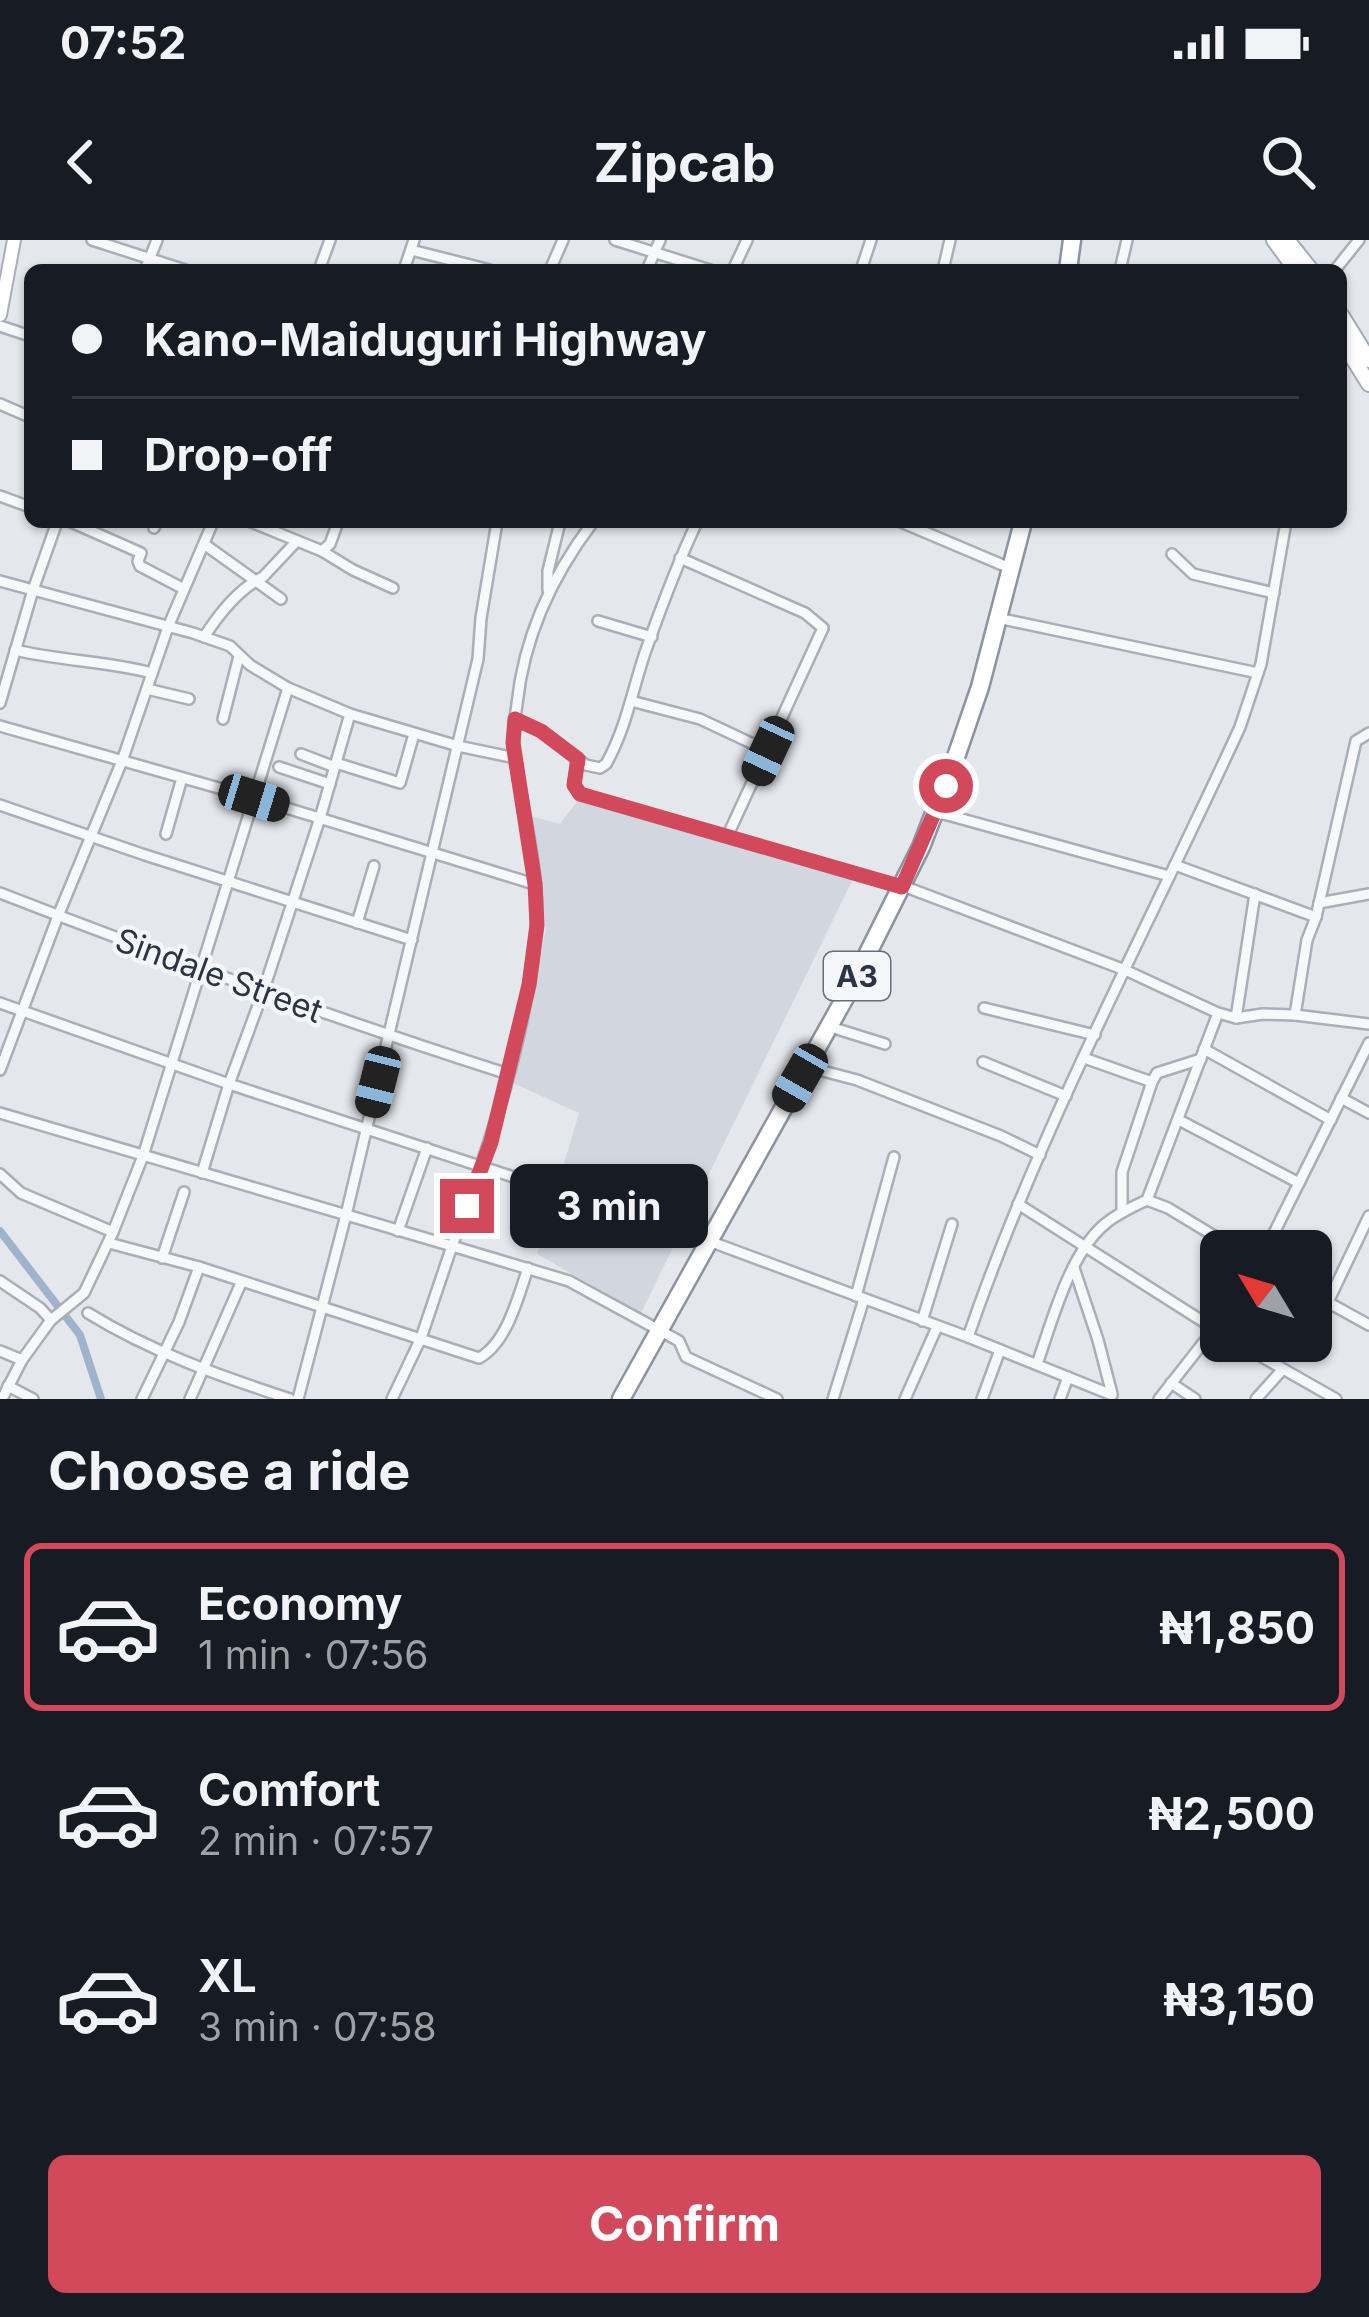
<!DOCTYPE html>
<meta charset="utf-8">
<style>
:root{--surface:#171b24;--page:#242831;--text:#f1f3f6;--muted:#9ea1a6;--line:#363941;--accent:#d1495b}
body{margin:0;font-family:Inter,sans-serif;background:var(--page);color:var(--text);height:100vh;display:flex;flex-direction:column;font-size:45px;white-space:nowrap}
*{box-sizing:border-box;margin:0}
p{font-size:39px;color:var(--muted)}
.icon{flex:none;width:66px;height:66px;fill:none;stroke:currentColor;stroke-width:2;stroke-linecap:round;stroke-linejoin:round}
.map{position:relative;height:1159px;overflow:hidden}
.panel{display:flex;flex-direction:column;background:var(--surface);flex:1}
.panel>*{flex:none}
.guide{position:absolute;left:24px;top:24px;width:1323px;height:264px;border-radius:18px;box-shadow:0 3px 9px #0004;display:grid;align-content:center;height:264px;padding:0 48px;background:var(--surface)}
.needle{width:78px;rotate:308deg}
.controls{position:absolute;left:1200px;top:990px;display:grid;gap:24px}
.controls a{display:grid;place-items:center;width:132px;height:132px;border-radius:18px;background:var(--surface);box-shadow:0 3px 9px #0004;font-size:60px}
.end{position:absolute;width:54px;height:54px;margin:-27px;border:15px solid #d1495b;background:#fff;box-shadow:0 0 0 6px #fff}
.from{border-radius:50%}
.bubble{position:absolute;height:84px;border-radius:18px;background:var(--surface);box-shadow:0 3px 9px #0004;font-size:39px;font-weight:700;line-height:84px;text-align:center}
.car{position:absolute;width:36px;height:72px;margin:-36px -18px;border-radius:15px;box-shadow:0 0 9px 3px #0007;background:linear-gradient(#222 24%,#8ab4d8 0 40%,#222 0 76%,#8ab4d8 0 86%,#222 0)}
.guide b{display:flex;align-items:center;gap:42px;height:114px;font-size:45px}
.guide b+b{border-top:3px solid var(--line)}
.guide i{width:30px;height:30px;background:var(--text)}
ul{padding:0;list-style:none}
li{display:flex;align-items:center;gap:36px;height:168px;margin:0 24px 18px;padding:0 24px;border:6px solid transparent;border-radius:18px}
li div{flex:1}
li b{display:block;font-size:45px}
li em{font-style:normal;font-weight:700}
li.on{border-color:var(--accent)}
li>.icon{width:108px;height:108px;stroke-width:1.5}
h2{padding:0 48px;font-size:54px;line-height:144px}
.button{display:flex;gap:24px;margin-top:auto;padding:24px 48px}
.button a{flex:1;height:138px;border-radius:18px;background:var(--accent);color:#fff;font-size:48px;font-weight:700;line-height:138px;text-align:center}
.status{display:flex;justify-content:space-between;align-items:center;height:84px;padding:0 60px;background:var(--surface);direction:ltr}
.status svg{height:33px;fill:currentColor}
header{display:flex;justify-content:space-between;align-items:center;height:156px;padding:0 48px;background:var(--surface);font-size:54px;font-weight:700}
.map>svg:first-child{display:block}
</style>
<div class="status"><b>07:52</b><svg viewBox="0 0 49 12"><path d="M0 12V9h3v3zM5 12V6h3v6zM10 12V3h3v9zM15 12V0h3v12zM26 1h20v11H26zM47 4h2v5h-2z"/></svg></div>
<header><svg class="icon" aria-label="back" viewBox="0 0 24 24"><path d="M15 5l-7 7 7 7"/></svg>Zipcab<svg class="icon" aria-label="search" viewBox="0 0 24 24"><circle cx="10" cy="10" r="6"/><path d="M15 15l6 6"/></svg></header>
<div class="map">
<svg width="1369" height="1159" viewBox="0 0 1369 1159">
<rect width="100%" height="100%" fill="#e4e7ec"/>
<path fill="#d2d6de" d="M582 555 854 637 641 1073 537 1014 579 873 513 843 546 689 531 576 560 584Z"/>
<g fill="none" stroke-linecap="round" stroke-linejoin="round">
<path stroke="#9fb4cc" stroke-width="8" d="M0 991 80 1095 101 1159"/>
<g stroke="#a9aeb7" stroke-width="14">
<g id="street">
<path d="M92 0 185 30"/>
<path d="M615 0 710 30"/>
<path d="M411 10 490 30"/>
<path d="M145 30 157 0"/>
<path d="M319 30 330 0"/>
<path d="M404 30 414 0"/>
<path d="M550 30 563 0"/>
<path d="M647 30 660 0"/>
<path d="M733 30 747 0"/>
<path d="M861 30 871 0"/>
<path d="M943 30 950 0"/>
<path d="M1120 30 1127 0"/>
<path d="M1335 30 1359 0"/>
<path d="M0 86 30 96"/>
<path d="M0 164 30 177"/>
<path d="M0 256 30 267"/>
<path d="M71 282 141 313 138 321 140 326 184 349"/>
<path d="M251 282 322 311 330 304 338 282"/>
<path d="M593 282C552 336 524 397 517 464 515 479 512 495 514 510 521 567 541 633 536 690 526 799 490 905 452 1006L569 1041 679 1101 686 1117 777 1159"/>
<path d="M901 282 1012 329"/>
<path d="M154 288 157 282"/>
<path d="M204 304 281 359"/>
<path d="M322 311 353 330 393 348"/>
<path d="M1172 314 1193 334 1274 353"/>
<path d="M680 318 805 373 823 388 727 597"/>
<path d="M0 341 193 393 230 406 250 425 288 448 350 474 458 506 515 518"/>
<path d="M548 350V331L560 282"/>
<path d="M1007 380 1258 433"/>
<path d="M598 381 652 397"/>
<path d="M204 397C219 374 238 349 263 337L296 302"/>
<path d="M15 410C61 421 107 421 152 433"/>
<path d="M147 449 189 459"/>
<path d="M631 461 700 479 768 511"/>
<path d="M0 463 33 350 57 282"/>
<path d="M223 479 239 416"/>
<path d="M516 479 541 491 586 525 600 528 606 524C627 487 633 446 647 407 662 365 678 322 697 282"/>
<path d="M0 486 254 558 534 644"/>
<path d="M301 514 335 527"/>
<path d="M577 519 574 545 580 554 902 647"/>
<path d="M336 523 400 543 414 494"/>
<path d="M279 527 330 544"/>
<path d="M0 565 142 614 412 700"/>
<path d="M944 574 1169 636"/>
<path d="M166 594 182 538"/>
<path d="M1175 625 1316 677"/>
<path d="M911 649 1125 730 1218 773 1236 778 1263 774 1295 775 1369 784"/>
<path d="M0 653C167 718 336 779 508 834"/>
<path d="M1319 663 1369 654"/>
<path d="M357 683 374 626"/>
<path d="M0 763 229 844 544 947"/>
<path d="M984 768 1095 795"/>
<path d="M1295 775 1307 700 1316 677 1356 501 1369 493"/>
<path d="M1236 778 1255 654"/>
<path d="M837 789 885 804"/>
<path d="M1204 809 1331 880"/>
<path d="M1084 818 1152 842"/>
<path d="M983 822 1066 856"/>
<path d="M815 829 857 840 1001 896 1040 915"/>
<path d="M0 830 58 676 122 521 168 387 213 282"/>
<path d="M1341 858 1369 873"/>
<path d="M0 873 452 1006 421 1098 392 1159"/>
<path d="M1179 880 1299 943"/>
<path d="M202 933 229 844 263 752 320 578 350 474"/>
<path d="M0 934 21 953 113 992"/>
<path d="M1147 960 1168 968 1239 1011"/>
<path d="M1018 964 1221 1093"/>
<path d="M1122 972V932L1152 842 1157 833 1201 819"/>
<path d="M398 991 427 908"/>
<path d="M109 1003 199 1027 479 1118C507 1103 518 1057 528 1028"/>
<path d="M717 1004 968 1097C1040 887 1147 690 1240 487L1261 424 1286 282"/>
<path d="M1265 1011 1369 803"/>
<path d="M162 1018 184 952"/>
<path d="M1074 1028 1098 1100 1112 1154"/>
<path d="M0 1041 40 1068 51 1080"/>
<path d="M1311 1053 1369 1085"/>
<path d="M856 1056 894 917"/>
<path d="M1328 1062 1369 976"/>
<path d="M88 1073C151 1112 220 1136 290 1159"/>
<path d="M922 1081 952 984"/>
<path d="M968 1097 1112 1155"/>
<path d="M1234 1101 1336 1159"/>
<path d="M0 1111 22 1120"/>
<path d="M1037 1124C1052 1082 1069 1014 1105 984 1117 974 1132 967 1147 960L1218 773"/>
<path d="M1171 1143 1195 1159"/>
<path d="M8 1146 33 1159"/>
<path d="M2 1159 22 1120 51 1080 84 1053 113 992 143 916 288 448"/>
<path d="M142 1159 179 1082 199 1027"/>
<path d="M190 1159 241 1043"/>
<path d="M298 1159 346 975 478 419 481 378 497 282"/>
<path d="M833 1159 864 1059"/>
<path d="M905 1159 937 1087"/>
<path d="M982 1159 1000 1110"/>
<path d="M1060 1159 1068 1137"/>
<path d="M1159 1159 1214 1089"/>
<path d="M1256 1159 1283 1129"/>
</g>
</g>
<g stroke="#a9aeb7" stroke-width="16">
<path id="secondary" d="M0 75 14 0"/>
</g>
<g stroke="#a3abb8" stroke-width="18">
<g id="primary">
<path d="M1274 0 1296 30"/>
<path d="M1287 0 1311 30"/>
<path d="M1341 75 1369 120"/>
<path d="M1341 99 1369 144"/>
</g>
</g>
<g stroke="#8b94a3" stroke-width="21">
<g id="highway">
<path d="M1068 30 1072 0"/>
<path d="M621 1159 851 747 921 607 957 514 980 447 1023 282"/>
</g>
</g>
<use href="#street" stroke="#f7f8fa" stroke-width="9"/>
<use href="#secondary" stroke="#fff" stroke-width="12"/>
<use href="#primary" stroke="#fff" stroke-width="14"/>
<use href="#highway" stroke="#fff" stroke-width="16"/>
</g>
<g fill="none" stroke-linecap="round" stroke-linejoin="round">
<path stroke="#d1495b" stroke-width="15" d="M467 966 491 902 529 745 537 685 535 644 513 503 515 479 541 491 578 519 574 545 580 554 902 647 946 546"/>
</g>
<g text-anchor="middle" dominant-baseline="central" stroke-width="9" stroke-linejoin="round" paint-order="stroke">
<rect fill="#f4f6f9" stroke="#676e7b" stroke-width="3" x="824" y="712" width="66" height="48" rx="9"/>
<g font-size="30" font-weight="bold" fill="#2b3445">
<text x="857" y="736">A3</text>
</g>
<g font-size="33" fill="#2b3445" stroke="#f4f6f9">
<text transform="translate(219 735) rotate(20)">Sindale Street</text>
</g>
</g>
</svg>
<div class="controls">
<a><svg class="needle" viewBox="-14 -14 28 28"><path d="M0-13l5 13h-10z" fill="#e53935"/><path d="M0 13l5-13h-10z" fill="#9ea1a6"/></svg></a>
</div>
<i class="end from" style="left:946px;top:546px"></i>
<i class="end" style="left:467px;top:966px"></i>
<div class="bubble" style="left:510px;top:924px;width:198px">3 min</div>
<i class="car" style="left:768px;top:511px;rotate:205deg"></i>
<i class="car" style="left:254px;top:558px;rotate:107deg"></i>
<i class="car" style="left:800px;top:838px;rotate:210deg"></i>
<i class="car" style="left:378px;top:842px;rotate:194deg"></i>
<div class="guide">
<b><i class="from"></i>Kano-Maiduguri Highway</b>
<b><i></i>Drop-off</b>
</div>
</div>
<section class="panel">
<h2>Choose a ride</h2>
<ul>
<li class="on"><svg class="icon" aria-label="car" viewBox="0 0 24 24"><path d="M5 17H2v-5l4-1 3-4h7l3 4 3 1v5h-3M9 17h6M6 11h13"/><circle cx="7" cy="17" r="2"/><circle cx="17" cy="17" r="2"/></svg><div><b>Economy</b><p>1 min · 07:56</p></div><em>₦1,850</em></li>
<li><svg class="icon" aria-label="car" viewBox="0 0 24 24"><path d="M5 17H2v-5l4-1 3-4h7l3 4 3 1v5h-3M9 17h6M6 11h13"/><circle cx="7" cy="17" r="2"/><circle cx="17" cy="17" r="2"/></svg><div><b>Comfort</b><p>2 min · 07:57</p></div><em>₦2,500</em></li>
<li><svg class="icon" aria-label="car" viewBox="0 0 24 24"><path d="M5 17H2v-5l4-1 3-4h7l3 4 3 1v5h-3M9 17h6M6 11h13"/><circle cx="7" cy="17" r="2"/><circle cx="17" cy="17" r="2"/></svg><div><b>XL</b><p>3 min · 07:58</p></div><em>₦3,150</em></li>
</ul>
<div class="button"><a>Confirm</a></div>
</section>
